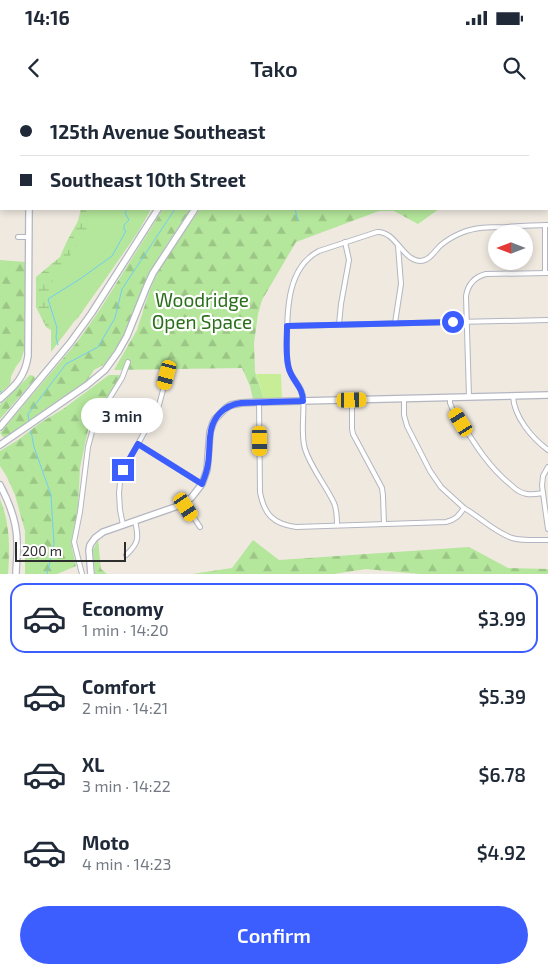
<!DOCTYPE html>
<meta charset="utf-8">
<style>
:root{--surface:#fff;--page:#f2f2f3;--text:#1f2937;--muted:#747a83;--line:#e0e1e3;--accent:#3d5eff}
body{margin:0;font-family:"Exo 2",sans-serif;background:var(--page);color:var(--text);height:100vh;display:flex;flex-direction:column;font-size:19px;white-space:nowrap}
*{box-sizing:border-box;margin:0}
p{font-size:16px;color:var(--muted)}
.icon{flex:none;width:28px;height:28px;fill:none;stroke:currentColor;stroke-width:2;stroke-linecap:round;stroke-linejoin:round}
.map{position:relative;height:474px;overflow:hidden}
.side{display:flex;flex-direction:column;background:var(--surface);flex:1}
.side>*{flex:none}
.top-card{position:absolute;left:0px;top:0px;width:549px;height:110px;box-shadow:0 2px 8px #0003;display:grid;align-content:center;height:110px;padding:0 20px;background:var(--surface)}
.needle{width:32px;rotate:270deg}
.buttons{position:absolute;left:488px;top:125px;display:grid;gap:10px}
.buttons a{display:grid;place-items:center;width:45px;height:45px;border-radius:50%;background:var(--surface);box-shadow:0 2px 8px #0003;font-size:25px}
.scale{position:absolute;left:15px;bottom:12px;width:111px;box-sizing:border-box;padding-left:5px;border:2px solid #2d2d2d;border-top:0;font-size:14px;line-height:18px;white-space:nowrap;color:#2d2d2d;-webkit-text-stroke:4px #fff;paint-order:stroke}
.end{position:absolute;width:22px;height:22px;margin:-11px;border:6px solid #3d5eff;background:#fff;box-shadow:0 0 0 2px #fff}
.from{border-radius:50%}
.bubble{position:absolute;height:35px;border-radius:18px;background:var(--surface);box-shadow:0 2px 8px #0003;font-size:16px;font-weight:600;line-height:35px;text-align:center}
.car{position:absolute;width:15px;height:30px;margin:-15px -8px;border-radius:6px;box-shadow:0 0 4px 1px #0007;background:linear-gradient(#f5c518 24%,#345 0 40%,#f5c518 0 76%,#345 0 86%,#f5c518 0)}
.top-card b{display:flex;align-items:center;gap:18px;height:48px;font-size:19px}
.top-card b+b{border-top:1px solid var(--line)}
.top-card i{width:12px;height:12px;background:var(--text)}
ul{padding:9px 0 0;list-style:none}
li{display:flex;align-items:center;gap:15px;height:70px;margin:0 10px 8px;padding:0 10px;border:2px solid transparent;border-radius:15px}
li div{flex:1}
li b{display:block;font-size:19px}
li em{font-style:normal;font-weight:600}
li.current{border-color:var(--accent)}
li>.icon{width:45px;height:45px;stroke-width:1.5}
.cta{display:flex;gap:10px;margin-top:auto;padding:10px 20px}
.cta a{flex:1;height:58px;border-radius:30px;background:var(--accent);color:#fff;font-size:20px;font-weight:600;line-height:58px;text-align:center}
.status{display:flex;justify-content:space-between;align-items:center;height:35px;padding:0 25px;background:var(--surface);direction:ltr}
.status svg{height:14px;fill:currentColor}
header{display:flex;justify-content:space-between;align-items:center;height:65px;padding:0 20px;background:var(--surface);font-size:22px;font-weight:600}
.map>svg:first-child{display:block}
</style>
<div class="status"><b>14:16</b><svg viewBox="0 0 49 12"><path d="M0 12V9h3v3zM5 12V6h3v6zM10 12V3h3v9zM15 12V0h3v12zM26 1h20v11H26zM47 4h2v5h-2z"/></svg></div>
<header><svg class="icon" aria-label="back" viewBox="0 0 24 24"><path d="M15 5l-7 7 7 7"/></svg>Tako<svg class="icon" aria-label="search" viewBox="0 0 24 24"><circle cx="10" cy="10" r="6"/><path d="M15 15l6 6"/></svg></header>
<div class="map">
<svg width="548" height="474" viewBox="0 0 548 474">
<defs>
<pattern id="forest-firs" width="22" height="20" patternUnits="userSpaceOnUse" patternTransform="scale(1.25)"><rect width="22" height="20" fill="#b4e69b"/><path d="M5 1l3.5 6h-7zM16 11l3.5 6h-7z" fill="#9bc686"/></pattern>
<pattern id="wetland-marsh" width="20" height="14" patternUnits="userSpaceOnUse" patternTransform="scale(1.25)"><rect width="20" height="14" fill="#b4e69b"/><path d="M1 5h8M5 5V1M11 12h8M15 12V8" fill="none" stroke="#9bc686"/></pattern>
</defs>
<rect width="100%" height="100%" fill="#efe9e0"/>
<g fill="url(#forest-firs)">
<path d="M302 0H548V2L299 1Z"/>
<path d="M163 109H191L169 141 147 177 121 241 105 264 94 270 87 281 4 338 0 333 77 242 99 211Z"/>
<path d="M200 109H439L418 124 394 111H379L296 142 262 200 258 214 254 243 255 272 264 299H253L250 286 242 268 114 270 137 230 149 192 159 169Z"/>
<path d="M0 160 25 162V247L21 260 15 268 11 276 10 284 0 293Z"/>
<path d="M30 275 34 276 35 279 0 319V305Z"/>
<path d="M109 275H122L88 330 80 368 78 408 71 443 76 466 57 474H25V431L15 395 7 377 0 366V351L18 340 40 323 63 309Z"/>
<path d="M0 399C10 424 10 448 8 474H0Z"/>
<path d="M98 440 101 469 107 474H95L93 450Z"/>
<path d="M253 440 279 460 469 447 508 468 548 469V474H420L366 469 334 474H192L232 468Z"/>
</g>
<path fill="url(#wetland-marsh)" d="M81 109H151L138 132 77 219 57 234 46 227 36 207V177L60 157 67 141 78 121Z"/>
<g fill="#b4e69b">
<path d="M95 0H229L228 1H95Z"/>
<path d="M88 109H151C122 159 86 206 51 252V183L87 131Z"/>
<path d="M0 268H15L11 276 10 284 0 293Z"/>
</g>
<path fill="#c7ee97" d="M256 274H281L282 298 264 299Z"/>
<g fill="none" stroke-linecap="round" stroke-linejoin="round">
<g stroke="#71cef3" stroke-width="1">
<path d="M107 1V0"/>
<path d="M171 1 172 0"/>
<path d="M265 1 267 0"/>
<path d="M487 1V0"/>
<path d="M295 109 298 120"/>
<path d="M58 245 56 237 57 228 48 199 80 179 112 156 126 131 124 130V125L129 120 125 113 127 109"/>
<path d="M0 291 2 293"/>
<path d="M29 321 28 314 66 264 98 247 115 218 122 189 175 109"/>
<path d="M31 331 34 347 51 395 54 444 47 474"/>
</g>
<g stroke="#b3b6c1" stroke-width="6">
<g id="street">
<path d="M0 42H1"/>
<path d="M545 125V173"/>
<path d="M18 137H29"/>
<path d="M395 223 401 184 398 146"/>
<path d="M339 224 341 204 349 160 345 142"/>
<path d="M287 226 548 220"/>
<path d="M513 296C514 317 532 338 548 350"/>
<path d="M469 297 466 196C468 184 474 177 486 174L548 173"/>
<path d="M450 298V303L452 308C470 336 485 364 511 385 515 389 521 393 527 394 532 395 537 394 543 393"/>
<path d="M404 299V315L407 326 430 371 441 387 464 408"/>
<path d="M352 300V329L353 334 382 388 383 396 384 424"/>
<path d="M259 302 260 392C264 414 273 424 296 427L446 422C456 420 459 415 464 408 480 417 494 432 512 438 523 441 536 440 548 440"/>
<path d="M138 344 202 384"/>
<path d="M548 367 543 376 542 386 548 429"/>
<path d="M184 403 200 427"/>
<path d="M123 425 120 410 119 393 120 382 123 370 138 344 159 305 167 275"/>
<path d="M337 425C337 418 337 410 334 403 325 384 311 368 305 349 300 332 305 313 303 296 302 286 292 279 289 269 286 260 287 249 287 239 287 208 288 167 319 151L377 132C396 131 402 160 420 161 430 161 435 150 441 145 447 140 454 136 461 133 475 127 490 127 506 127 520 126 534 125 548 125"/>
<path d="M126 455C139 443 139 438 135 421"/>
<path d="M82 474 74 442 80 412 88 347 92 332 98 317 122 278 128 262"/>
</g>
</g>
<g stroke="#b3b6c1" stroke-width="8">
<g id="secondary">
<path d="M29 0V1"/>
<path d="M241 1 243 0"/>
<path d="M289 1 291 0"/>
<path d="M0 299C15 286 25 277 28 256L29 109"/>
<path d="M0 327 70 243 91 214 158 109"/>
<path d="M0 345 87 285 105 270 118 252 127 236 147 186 153 173 195 109"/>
<path d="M0 385C9 402 17 423 17 442 18 453 16 463 16 474"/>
<path d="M91 474 89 450 90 445 95 438 103 432 178 406 191 398 202 384 207 370 210 332 213 323 215 319 226 308 231 305 241 303 259 302 548 295"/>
</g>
</g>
<use href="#street" stroke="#fff" stroke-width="4"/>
<use href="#secondary" stroke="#fff" stroke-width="5.5"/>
</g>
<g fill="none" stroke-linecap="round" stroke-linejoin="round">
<path stroke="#3d5eff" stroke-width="6" d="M123 370 138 344 202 384C204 379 206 374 207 369 212 350 205 328 220 313 226 307 233 304 241 303L303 301C303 287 293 282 289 269 285 256 287 240 287 226L453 222"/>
</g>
<g text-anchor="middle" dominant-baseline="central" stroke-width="4.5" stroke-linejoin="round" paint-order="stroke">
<g font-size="19" fill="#296f19" stroke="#fff">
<text x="202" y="199">Woodridge<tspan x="202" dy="22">Open Space</tspan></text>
</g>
</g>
</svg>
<div class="buttons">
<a><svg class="needle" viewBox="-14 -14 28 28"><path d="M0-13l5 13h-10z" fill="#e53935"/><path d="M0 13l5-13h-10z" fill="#747a83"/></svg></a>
</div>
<div class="scale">200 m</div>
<i class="end from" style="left:453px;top:222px"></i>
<i class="end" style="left:123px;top:370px"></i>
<div class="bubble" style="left:81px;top:298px;width:82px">3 min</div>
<i class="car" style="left:167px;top:275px;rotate:195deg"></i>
<i class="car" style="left:352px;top:300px;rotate:89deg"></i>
<i class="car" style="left:461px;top:322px;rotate:328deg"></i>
<i class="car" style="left:260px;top:341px;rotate:179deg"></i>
<i class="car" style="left:186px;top:407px;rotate:147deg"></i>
<div class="top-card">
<b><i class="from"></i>125th Avenue Southeast</b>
<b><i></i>Southeast 10th Street</b>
</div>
</div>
<section class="side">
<ul>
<li class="current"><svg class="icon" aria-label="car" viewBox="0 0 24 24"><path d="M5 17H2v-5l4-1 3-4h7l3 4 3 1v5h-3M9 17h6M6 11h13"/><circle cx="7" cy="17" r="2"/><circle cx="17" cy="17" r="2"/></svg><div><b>Economy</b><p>1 min · 14:20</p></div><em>$3.99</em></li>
<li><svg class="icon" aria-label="car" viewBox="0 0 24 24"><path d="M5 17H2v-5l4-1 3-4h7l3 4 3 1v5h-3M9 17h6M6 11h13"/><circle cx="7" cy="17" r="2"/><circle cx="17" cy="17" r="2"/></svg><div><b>Comfort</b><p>2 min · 14:21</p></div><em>$5.39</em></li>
<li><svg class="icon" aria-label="car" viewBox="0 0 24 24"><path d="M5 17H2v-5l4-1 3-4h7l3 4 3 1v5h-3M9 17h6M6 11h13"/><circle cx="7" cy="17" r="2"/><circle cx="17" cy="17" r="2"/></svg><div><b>XL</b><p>3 min · 14:22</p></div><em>$6.78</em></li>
<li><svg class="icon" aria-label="car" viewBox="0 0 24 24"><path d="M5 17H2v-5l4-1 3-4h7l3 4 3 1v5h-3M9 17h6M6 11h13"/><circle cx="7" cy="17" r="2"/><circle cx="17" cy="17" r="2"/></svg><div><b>Moto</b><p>4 min · 14:23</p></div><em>$4.92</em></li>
</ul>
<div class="cta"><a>Confirm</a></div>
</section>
